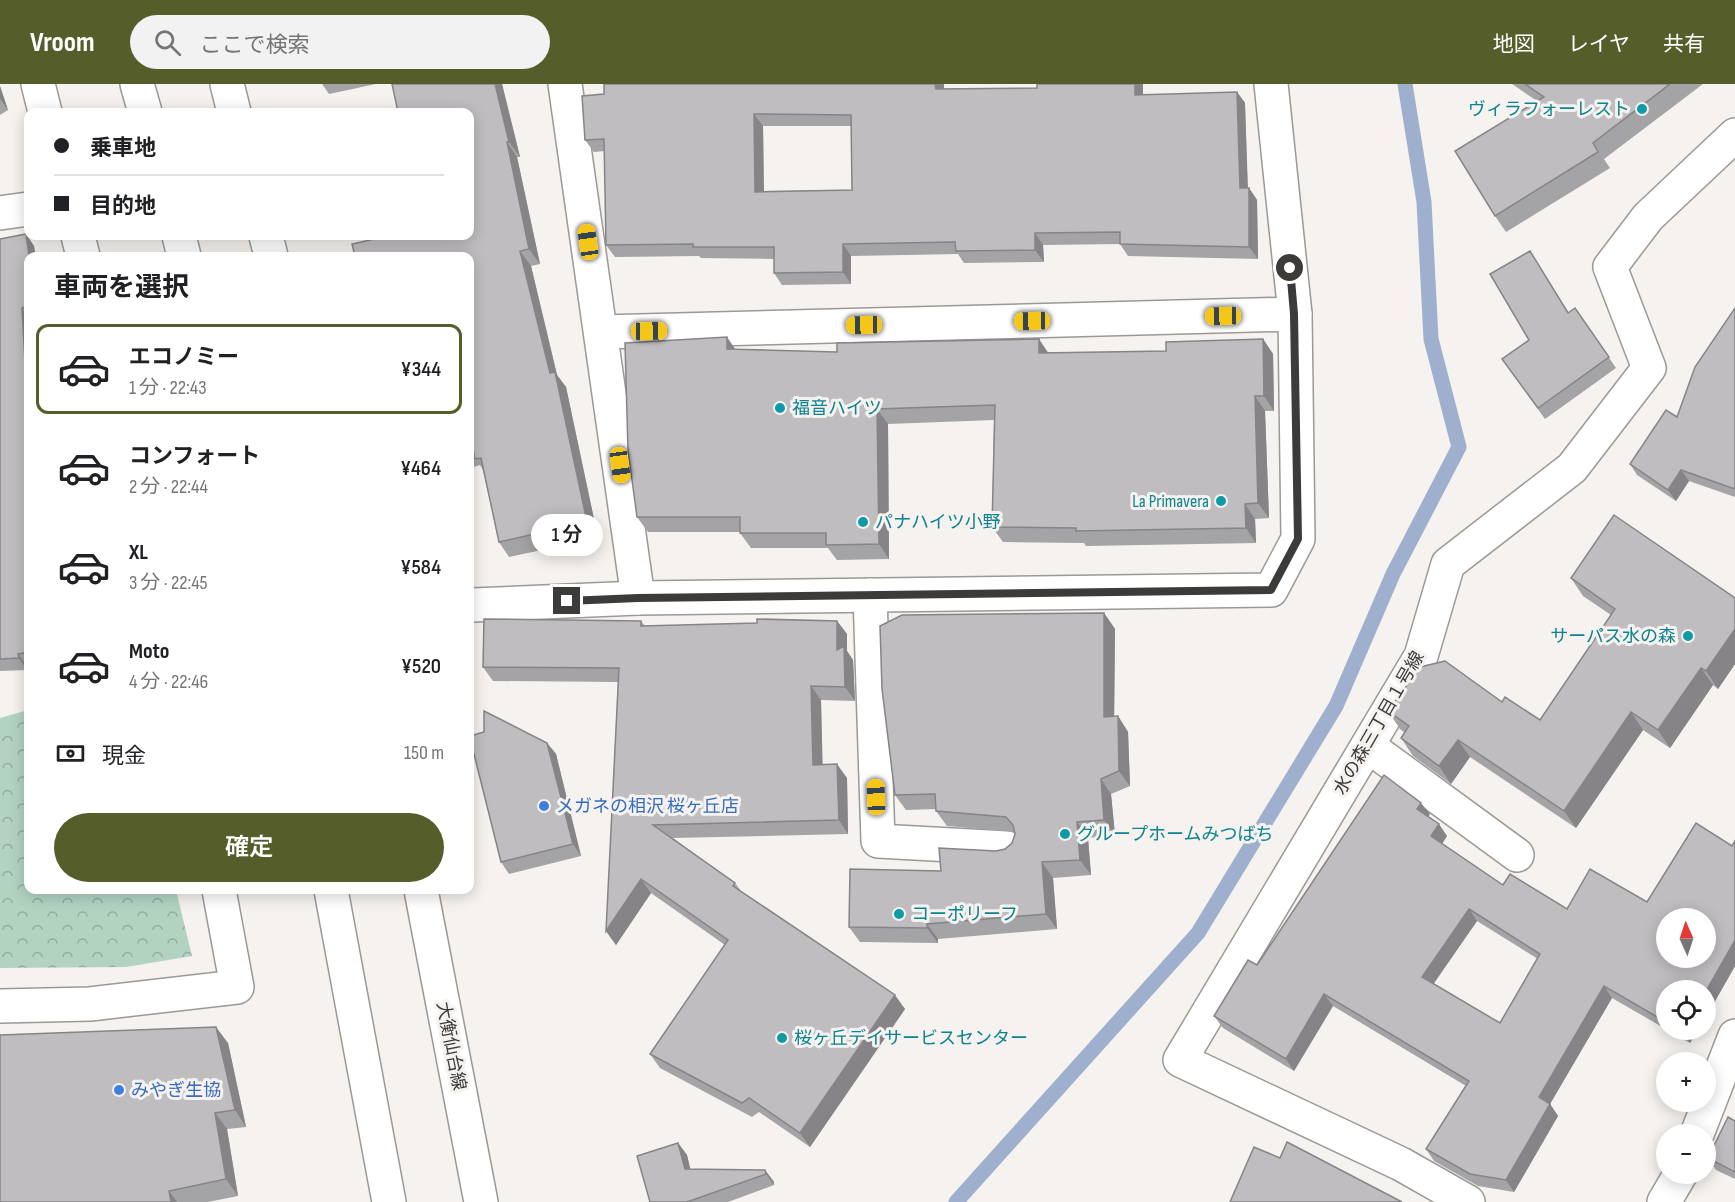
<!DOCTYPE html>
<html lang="ja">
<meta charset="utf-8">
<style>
:root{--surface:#fff;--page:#f2f2f2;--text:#202124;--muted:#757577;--line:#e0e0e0;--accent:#555d2b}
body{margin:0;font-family:"Sofia Sans Condensed","Noto Sans JP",sans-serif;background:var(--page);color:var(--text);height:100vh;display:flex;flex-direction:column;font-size:22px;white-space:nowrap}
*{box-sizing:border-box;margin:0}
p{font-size:20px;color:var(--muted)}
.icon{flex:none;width:33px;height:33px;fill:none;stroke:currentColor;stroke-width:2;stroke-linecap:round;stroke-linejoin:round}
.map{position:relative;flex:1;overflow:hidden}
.panel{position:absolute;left:24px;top:168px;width:450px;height:642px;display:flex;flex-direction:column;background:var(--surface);border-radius:12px;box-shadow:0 3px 15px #0003}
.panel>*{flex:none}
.top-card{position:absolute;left:24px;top:24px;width:450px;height:132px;border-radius:12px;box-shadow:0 3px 15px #0003;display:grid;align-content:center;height:132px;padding:0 30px;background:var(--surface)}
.needle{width:39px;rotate:357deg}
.fabs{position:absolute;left:1656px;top:824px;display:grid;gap:12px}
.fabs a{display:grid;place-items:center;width:60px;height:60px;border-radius:50%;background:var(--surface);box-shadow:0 3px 15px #0003;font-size:30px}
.end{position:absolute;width:27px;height:27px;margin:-14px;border:8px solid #3c3b39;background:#fff;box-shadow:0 0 0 3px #fff}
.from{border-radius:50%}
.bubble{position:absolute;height:42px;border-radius:21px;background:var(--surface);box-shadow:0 3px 15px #0003;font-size:20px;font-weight:600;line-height:42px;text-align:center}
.car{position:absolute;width:18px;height:36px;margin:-18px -9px;border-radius:8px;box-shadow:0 0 4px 2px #0007;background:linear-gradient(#f5c518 24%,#345 0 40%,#f5c518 0 76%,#345 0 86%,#f5c518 0)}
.top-card b{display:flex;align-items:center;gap:21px;height:57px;font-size:22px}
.top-card b+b{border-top:2px solid var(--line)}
.top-card i{width:15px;height:15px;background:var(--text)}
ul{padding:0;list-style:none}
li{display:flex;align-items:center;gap:18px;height:90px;margin:0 12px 9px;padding:0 18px;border:3px solid transparent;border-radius:12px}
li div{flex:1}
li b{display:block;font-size:22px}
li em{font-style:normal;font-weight:600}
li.active{border-color:var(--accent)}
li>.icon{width:54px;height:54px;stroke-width:1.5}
h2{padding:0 30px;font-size:27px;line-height:72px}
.pay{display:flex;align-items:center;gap:15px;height:66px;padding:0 30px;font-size:22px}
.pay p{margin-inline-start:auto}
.cta{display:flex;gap:12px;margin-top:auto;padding:12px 30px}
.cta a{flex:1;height:69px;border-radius:36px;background:var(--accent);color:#fff;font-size:24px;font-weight:600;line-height:69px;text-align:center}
header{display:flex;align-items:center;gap:36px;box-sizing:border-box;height:84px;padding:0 30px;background:var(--accent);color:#fff}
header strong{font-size:28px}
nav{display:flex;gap:33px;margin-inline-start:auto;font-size:21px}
.search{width:420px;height:54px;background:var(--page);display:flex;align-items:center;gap:15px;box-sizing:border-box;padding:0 21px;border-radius:33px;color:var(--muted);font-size:22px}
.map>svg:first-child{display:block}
</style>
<header>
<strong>Vroom</strong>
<div class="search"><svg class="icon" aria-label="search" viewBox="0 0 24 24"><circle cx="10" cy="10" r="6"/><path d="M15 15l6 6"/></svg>ここで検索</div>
<nav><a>地図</a><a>レイヤ</a><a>共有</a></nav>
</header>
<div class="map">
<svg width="1735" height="1118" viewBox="0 0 1735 1118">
<defs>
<pattern id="park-crowns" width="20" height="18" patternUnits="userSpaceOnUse" patternTransform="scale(1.5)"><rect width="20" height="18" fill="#b3d3c1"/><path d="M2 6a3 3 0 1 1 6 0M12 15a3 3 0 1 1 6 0" fill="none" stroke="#93ac9e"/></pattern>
</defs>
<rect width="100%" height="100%" fill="#f5f2ef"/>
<path fill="url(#park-crowns)" d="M28 626V806H176L192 872 126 883 0 884V634Z"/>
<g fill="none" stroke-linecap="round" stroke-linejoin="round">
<path stroke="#9eb0cd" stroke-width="15" d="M956 1118 1198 849 1336 622 1393 490 1459 363 1431 255 1424 118 1405 0"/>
<g stroke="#9b9996" stroke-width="36">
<g id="minor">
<path d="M38 0 45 28"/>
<path d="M565 0 638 514"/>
<path d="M0 129 28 125"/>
<path d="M78 152 83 172"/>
<path d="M601 248 1295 230"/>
<path d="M870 511 878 757 1007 764"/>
<path d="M473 521 638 514 1271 506 1298 455 1295 230 1271 0"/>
<path d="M1368 662 1517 771"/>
<path d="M0 922 90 920 237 903 219 806"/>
<path d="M1697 1050 1735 952"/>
<path d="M1468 1118 1401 1080 1180 976 1421 572 1448 480 1572 384 1649 284 1610 183 1648 133 1735 51"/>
<path d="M1664 1118 1681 1089"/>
</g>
</g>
<g stroke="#9b9996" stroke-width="36">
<g id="major">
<path d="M137 0 145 28"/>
<path d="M227 0 234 28"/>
<path d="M179 152 184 172"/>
<path d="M266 152 271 172"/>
<path d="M331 806 389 1118"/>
<path d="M421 806 481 1118"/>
</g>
</g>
<use href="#minor" stroke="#fff" stroke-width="33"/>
<use href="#major" stroke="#fff" stroke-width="33"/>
</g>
<g fill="#a4a3a5" fill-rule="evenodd">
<path d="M322 0H376L329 10Z"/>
<path d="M502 0 520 73H517L540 180 531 182 557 291 566 303 598 454 509 473 499 458 483 386 480 381 470 384V152Z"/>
<path d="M604 0H944V5L1143 11 1237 8 1245 19 1248 104H1249L1257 116 1258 175 1128 172 1120 160 1043 161 1044 178 964 179 958 170 851 172V200L782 201 774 189V175L701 174 699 172 615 173 606 161 604 67 594 68 585 56 604 10ZM763 42H851L852 106 764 107Z"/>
<path d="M1512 0H1703L1604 75 1610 84 1506 148 1495 132 1537 17Z"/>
<path d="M0 2 8 26 0 31Z"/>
<path d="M26 150 34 162 28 172V581L27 582V586L0 587V155Z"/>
<path d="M1530 167 1568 229 1575 224 1616 284 1545 335 1502 275 1529 256Z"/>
<path d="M1735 224V413L1689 397 1676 417 1637 391 1630 380 1677 333Z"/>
<path d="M1263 255 1273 270 1274 327H1265L1269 434 1255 435 1256 459 1086 462 1084 459 1003 458 992 443 994 336 888 340 889 475 837 476 828 464H751L740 449V448H648L637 433 735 265 837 268 1048 269 1166 267Z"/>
<path d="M1571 494 1735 514V580L1718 605 1713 601 1670 664 1643 646 1576 744 1470 673 1451 700 1413 672 1401 654 1404 648 1400 645 1388 627 1502 618 1540 636 1611 531 1583 512Z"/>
<path d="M1104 529 1115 545 1114 633 1118 632 1128 648 1130 702 1111 710 1115 751 1088 754 1091 791 1053 794 1057 845 938 855V859L860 858 849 843 941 787 996 767 1005 765 1012 759 1015 750V748L947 742 936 727V725L906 726 895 711Z"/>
<path d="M641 537 645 542 837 537 847 550V567L853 576 855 617 821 616 822 680 847 694 848 750 673 754 735 799 741 807 905 925 810 1063 759 1028 752 1033 660 984 650 970 725 861 651 809 616 861 606 847 618 598 493 597 483 583Z"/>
<path d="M547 659 556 670 581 772 509 790 501 778Z"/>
<path d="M1430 730 1428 733 1447 752 1442 760 1503 801 1567 825 1647 818 1732 762 1735 757V882L1706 933V906H1666V945H1698L1690 959 1612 914 1550 1020 1558 1032 1514 1108 1478 1102 1434 1077 1426 1065 1466 1002 1333 922 1294 987 1223 944 1214 932 1257 881ZM1477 837 1538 875 1500 939 1433 900Z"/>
<path d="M228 959 246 1043 227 1045 238 1112 208 1118H0Z"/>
<path d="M1735 1037V1095L1716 1086 1708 1074Z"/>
<path d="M678 1059 687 1071 690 1085 765 1086 774 1098V1101L728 1118H650Z"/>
</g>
<g fill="#868486">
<path d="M495 0H502L520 73 509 58Z"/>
<path d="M935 0H944V17L936 5Z"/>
<path d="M1135 0H1143V23L1135 11Z"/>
<path d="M0 2 8 26 0 15Z"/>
<path d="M1237 8 1245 19 1248 116 1240 104Z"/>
<path d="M754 30 763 42 764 119 755 108Z"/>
<path d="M507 58 517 73 540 180 529 165Z"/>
<path d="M1249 104 1257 116 1258 175 1249 163Z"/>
<path d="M1035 149 1043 161 1044 178 1035 166Z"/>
<path d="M26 150 34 162 36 172H29Z"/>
<path d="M843 160 851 172V200L843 188Z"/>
<path d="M520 167 531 182 557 291 566 303 598 454 587 438Z"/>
<path d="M1530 167 1537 178 1575 239 1568 229Z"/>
<path d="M22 224 28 234V331Z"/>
<path d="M727 253 737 268 727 265Z"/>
<path d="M1039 255 1049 270 1039 269Z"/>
<path d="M1263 255 1273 270 1274 327 1264 312Z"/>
<path d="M1255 312 1265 327 1269 434 1258 419Z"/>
<path d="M877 325 888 340 889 475 879 460Z"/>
<path d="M1681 386 1689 397 1676 417 1668 406Z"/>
<path d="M1245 420 1255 435 1256 459 1246 444Z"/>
<path d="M1104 529 1115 545 1114 648 1104 633Z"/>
<path d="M837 537 847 550V567L853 576 855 617 845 603 837 566Z"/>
<path d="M1735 545V580L1718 605 1706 587Z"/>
<path d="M18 570 27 582V586L19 574Z"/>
<path d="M1701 584 1713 601 1670 664 1658 646Z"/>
<path d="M811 602 821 616 823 695 813 681Z"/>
<path d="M1631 628 1643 646 1576 744 1564 727Z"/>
<path d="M1118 632 1128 648 1130 702 1119 687Z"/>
<path d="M1458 656 1470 673 1451 700 1439 682Z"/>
<path d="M547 659 556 670 581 772 573 760Z"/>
<path d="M837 680 847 694 848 750 839 736Z"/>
<path d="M1101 695 1111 710 1115 751 1104 736Z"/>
<path d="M1421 719 1430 730 1425 737 1417 725Z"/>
<path d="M1077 738 1088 754 1091 791 1080 776Z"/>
<path d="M1439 740 1447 752 1439 764 1431 752Z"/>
<path d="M1042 778 1053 794 1057 845 1046 830Z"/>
<path d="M641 795 651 809 616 861 606 847Z"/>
<path d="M1469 825 1477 837 1430 905 1422 893Z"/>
<path d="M927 840 938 855V859L927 844Z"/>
<path d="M1735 856V882L1706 933V907Z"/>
<path d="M1604 902 1612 914 1550 1020 1558 1032 1514 1108 1506 1096 1539 1013Z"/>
<path d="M1324 910 1333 922 1294 987 1286 975Z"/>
<path d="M895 911 905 925 810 1063 800 1049Z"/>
<path d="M216 943 228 959 246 1043 235 1026Z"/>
<path d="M1683 945H1698L1690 959 1682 947Z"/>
<path d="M215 1029 227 1045 238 1112 226 1095Z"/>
<path d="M678 1059 687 1071 693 1096 685 1085Z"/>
<path d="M765 1086 774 1098V1101L766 1090Z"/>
<path d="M169 1107 177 1118H171Z"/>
</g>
<g fill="#bfbdc0" stroke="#868486" stroke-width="1.5" fill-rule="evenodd">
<path d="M392 0H495L509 58H507L529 165 520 167 550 289 555 288 587 438 499 458 481 374 475 375 473 365 470 366V172H355L352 160 388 152H470V28H398Z"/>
<path d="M604 0H935L936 5 1037 4V0H1135V11L1237 8 1240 104H1249V163L1120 160V148L1035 149V166L956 167 955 158 843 160V188L774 189V163H693V160L606 161 604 55 585 56 582 12 604 10ZM754 30 851 31 852 106 755 108Z"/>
<path d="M1525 0H1670L1593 59 1598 68 1495 132 1455 67 1544 13Z"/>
<path d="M26 150 29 172H28V222L22 224 28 331V568L18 570 19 574 0 575V155Z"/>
<path d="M1530 167 1568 229 1575 224 1609 273 1538 324 1502 275 1529 256 1490 190Z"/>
<path d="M1735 224V405L1681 386 1668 406 1630 380 1666 326 1677 333 1695 283Z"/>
<path d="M727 253V265L837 268V259L1039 255V269L1166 267V258L1263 255 1264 312H1255L1258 419 1245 420 1246 444 1076 447V444L992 443 995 321 877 325 879 460 826 461V449H740V433H637L628 366 625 259Z"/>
<path d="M1614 431 1735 514V545L1706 587 1701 584 1658 646 1631 628 1564 727 1458 656 1439 682 1401 654 1409 642 1388 627 1420 583 1445 577 1502 618 1505 613 1540 636 1615 525 1571 494Z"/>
<path d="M1104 529V633L1118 632 1119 687 1101 695 1104 736 1077 738 1080 776 1042 778 1046 830 927 840V844L849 843 850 785 941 787 939 764 996 767 1005 765 1012 759 1015 750 1013 741 1006 733 936 727 935 710 895 711 882 605 880 542 902 531Z"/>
<path d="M484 535 641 537V542L757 539V535L837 537V566L844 562 845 603 811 602 813 681 837 680 839 736 653 741 735 799 733 802 895 911 800 1049 749 1014 742 1019 650 970 728 856 641 795 606 847 619 584 483 583Z"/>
<path d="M484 627 547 659 573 760 501 778 470 654V652L484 648Z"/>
<path d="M1384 691 1421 719 1417 725 1439 740 1431 752 1503 801 1510 790 1567 825 1590 785 1647 818 1696 739 1732 762 1735 757V856L1706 907 1666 906V938L1604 902 1539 1013 1550 1020 1506 1096 1470 1090 1426 1065 1469 997 1324 910 1286 975 1214 932 1248 876 1257 881ZM1469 825 1540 870 1500 939 1422 893ZM1666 834H1706V873H1666Z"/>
<path d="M216 943 235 1026 215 1029 226 1095 169 1107 171 1118H0V951Z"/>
<path d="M1728 1033 1735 1037V1088L1708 1074Z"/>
<path d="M1287 1058 1402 1118H1230L1254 1063 1280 1074Z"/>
<path d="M678 1059 685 1085 765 1086 766 1090 687 1118H650L637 1072Z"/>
</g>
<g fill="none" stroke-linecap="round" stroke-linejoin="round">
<path stroke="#3c3b39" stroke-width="8" d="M567 517 638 514 1271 506 1298 455 1294 230 1290 184"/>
</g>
<g fill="#0f9aa8" stroke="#f5f2ef" stroke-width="2">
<circle cx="1642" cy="25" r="6"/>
<circle cx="780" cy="324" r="6"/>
<circle cx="1221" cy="417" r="6"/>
<circle cx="863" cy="438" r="6"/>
<circle cx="1688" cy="552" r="6"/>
<circle cx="1065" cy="750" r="6"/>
<circle cx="899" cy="830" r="6"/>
<circle cx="782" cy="954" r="6"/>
</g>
<g fill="#3f7fe0" stroke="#f5f2ef" stroke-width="2">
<circle cx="544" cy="722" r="6"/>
<circle cx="119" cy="1006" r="6"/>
</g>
<g text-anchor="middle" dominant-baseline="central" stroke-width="6" stroke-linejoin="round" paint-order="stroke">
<g font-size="18" fill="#0d838f" stroke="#f5f2ef" text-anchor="start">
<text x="1630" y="25" text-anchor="end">ヴィラフォーレスト</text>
<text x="792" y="324">福音ハイツ</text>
<text x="1209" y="417" text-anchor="end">La Primavera</text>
<text x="875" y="438">パナハイツ小野</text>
<text x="1676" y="552" text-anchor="end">サーパス水の森</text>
<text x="1077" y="750">グループホームみつばち</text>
<text x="911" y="830">コーポリーフ</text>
<text x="794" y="954">桜ヶ丘デイサービスセンター</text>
</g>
<g font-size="18" fill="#3c3b39" stroke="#f5f2ef">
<text transform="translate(1379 639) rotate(-60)">水の森三丁目１号線</text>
<text transform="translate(451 962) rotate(79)">大衡仙台線</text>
</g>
<g font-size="18" fill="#366cbe" stroke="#f5f2ef" text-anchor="start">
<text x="556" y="722">メガネの相沢 桜ヶ丘店</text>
<text x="131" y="1006">みやぎ生協</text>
</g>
</g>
</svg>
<div class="fabs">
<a><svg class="needle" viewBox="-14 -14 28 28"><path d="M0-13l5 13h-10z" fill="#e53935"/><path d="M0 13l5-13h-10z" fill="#757577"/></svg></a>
<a><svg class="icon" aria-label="locate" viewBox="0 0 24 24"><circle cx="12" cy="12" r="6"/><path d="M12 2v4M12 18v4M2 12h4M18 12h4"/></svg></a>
<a>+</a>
<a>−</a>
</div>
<i class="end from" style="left:1290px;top:184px"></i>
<i class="end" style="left:567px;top:517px"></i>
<div class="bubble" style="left:531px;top:430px;width:72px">1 分</div>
<i class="car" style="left:588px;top:158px;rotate:352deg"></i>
<i class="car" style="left:1223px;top:232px;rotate:269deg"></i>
<i class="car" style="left:1032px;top:237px;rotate:269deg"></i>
<i class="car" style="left:864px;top:241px;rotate:269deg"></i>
<i class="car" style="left:649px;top:247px;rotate:89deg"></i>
<i class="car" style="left:620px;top:381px;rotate:172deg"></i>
<i class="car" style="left:876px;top:713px;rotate:358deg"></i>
<div class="top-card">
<b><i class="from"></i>乗車地</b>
<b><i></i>目的地</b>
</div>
<section class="panel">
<h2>車両を選択</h2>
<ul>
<li class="active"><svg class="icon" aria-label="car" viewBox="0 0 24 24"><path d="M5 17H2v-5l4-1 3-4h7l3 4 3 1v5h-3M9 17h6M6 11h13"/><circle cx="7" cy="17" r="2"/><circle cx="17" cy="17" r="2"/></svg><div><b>エコノミー</b><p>1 分 · 22:43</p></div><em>¥344</em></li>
<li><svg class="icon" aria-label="car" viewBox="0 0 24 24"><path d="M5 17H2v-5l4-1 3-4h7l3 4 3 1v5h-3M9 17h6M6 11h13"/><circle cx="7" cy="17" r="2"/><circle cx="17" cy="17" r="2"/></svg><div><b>コンフォート</b><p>2 分 · 22:44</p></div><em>¥464</em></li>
<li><svg class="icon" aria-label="car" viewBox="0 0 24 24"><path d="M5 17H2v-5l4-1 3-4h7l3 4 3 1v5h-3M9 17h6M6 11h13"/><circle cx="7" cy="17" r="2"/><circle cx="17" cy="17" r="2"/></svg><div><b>XL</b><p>3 分 · 22:45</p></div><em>¥584</em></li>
<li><svg class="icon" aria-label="car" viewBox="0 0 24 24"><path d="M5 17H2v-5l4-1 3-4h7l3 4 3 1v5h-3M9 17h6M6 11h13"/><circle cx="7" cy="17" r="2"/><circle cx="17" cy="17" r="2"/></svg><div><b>Moto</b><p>4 分 · 22:46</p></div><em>¥520</em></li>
</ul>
<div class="pay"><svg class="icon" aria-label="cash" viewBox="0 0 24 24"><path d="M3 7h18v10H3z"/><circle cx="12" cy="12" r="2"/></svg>現金<p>150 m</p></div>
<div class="cta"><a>確定</a></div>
</section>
</div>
